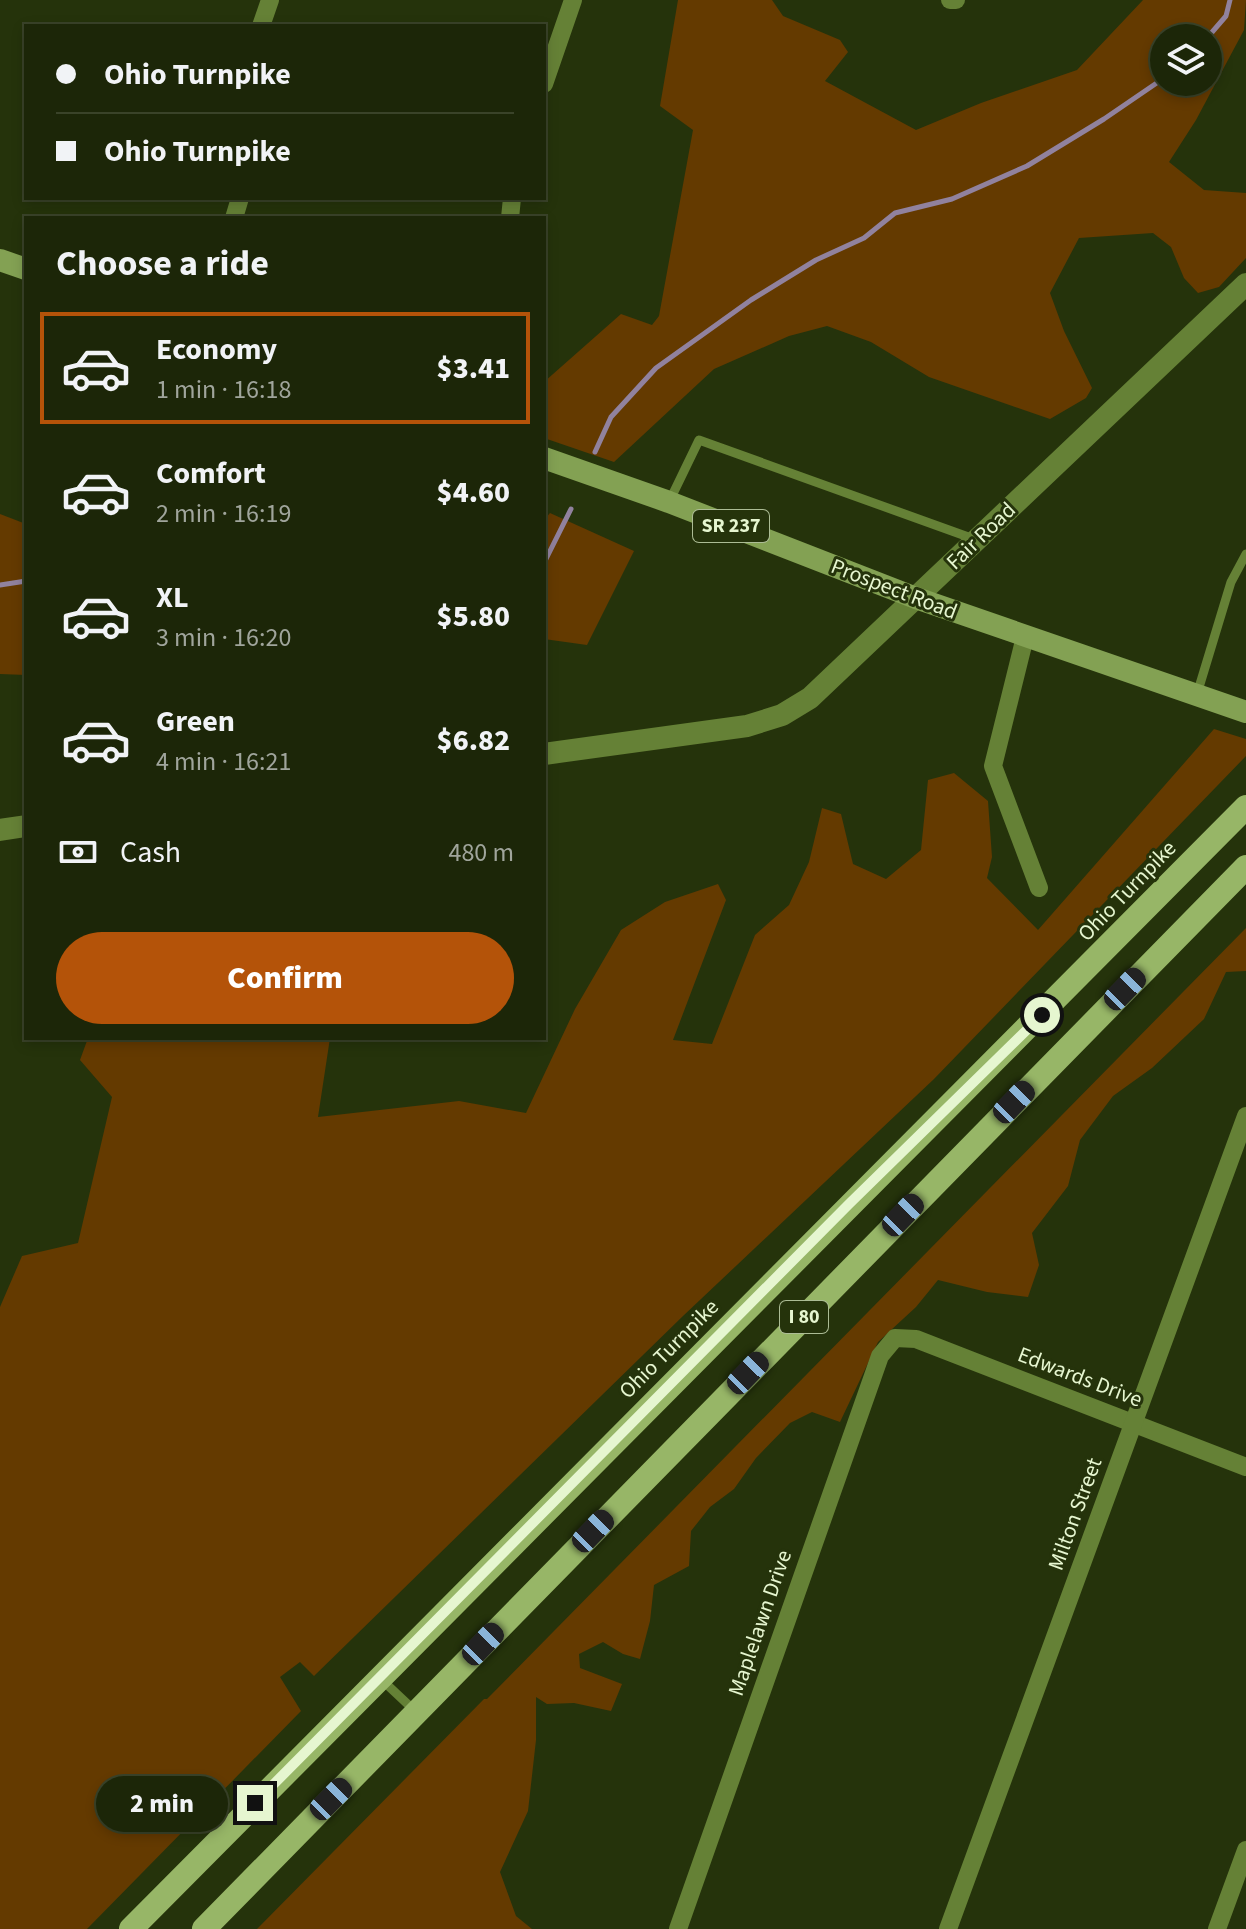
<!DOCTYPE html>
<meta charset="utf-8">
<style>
:root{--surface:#1c2608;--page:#293216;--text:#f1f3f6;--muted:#a0a59c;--line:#3a4329;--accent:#b45309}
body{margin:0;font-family:"Source Sans 3",sans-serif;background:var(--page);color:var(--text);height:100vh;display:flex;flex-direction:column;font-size:30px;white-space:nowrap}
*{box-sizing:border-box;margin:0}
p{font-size:26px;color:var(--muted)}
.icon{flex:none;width:44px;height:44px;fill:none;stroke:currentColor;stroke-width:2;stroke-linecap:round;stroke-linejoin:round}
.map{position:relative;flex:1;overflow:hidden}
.drawer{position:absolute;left:24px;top:216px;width:522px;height:824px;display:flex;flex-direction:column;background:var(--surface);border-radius:0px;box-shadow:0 4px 12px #0003,0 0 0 2px var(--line)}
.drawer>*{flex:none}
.banner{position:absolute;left:24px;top:24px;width:522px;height:176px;border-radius:0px;box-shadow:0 4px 12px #0003,0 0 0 2px var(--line);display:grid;align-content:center;height:176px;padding:0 32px;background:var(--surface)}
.buttons{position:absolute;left:1150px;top:24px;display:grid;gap:16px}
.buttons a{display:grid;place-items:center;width:72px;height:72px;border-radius:50%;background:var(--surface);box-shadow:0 4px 12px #0003,0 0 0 2px var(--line);font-size:40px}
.end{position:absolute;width:36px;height:36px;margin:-18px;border:10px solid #e6f6d0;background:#111;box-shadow:0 0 0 4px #111}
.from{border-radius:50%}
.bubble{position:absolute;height:56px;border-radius:28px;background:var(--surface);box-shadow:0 4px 12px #0003,0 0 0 2px var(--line);font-size:26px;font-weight:800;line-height:56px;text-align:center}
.car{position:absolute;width:24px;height:48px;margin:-24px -12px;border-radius:10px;box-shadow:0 0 6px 2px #0007;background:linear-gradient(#222 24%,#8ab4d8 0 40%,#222 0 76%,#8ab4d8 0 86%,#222 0)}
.banner b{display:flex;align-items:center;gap:28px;height:76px;font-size:30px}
.banner b+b{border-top:2px solid var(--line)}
.banner i{width:20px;height:20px;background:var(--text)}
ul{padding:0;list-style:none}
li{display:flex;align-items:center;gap:24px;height:112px;margin:0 16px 12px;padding:0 16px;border:4px solid transparent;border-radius:0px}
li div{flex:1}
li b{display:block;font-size:30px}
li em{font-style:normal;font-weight:800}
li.selected{border-color:var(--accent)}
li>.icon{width:72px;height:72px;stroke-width:1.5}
h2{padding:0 32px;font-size:36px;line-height:96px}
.pay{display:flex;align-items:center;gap:20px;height:88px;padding:0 32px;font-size:30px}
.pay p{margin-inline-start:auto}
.primary-button{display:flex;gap:16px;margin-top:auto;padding:16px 32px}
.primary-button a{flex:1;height:92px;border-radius:48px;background:var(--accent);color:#fff;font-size:32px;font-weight:800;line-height:92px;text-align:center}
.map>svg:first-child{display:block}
</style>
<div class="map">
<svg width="1246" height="1929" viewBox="0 0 1246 1929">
<rect width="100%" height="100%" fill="#25330b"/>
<g fill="#643a00" fill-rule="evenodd">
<path d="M678 0H772L783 16 840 40 848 52 825 81 916 130 981 103 1077 70 1143 0H1246L1244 30 1196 120 1169 162 1204 190 1246 193V258L1219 287 1198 293 1184 278 1171 247 1153 233 1079 238 1050 293 1064 331 1092 388 1086 398 1050 419 929 377 871 342 827 326 789 336 714 369 614 462 544 438V382L621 314 652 325 659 316 693 130 660 106ZM1164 38H1208V82H1164Z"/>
<path d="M550 513 634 551 587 645 544 639V520Z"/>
<path d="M0 514 26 524V675L0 674Z"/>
<path d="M1214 729 1246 739V756L934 1079 683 1316 314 1676 300 1662 280 1677 301 1711 87 1929H0V1307L22 1256 78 1243 112 1097 80 1060 88 1038H330L318 1117 459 1101 526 1113 575 1009 621 930 665 902 718 884 726 900 673 1040 712 1044 755 935 789 905 809 862 822 808 841 814 853 864 886 879 921 850 928 780 954 773 988 801 992 857 987 878 1038 930Z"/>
<path d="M1246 928V971L1226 972 1204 1019 1152 1068 1113 1096 1080 1140 1068 1186 1032 1233 1039 1265 1028 1297 987 1292 938 1280 916 1307 878 1342 840 1422 812 1412 790 1423 756 1458 734 1489 710 1507 691 1531 689 1566 654 1585 650 1621 640 1659 623 1654 603 1642 579 1654 580 1668 622 1684 611 1711 574 1703 547 1704 536 1697V1740L528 1811 500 1872 516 1916 532 1929H257L484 1699H487Z"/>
</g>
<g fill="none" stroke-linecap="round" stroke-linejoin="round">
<g stroke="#91829e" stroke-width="5">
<path d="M1207 38 1226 16 1230 0"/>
<path d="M595 452 611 417 656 368 751 300 816 260 864 238 895 213 952 199 1027 166 1104 119 1164 78"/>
<path d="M544 563 571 509"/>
<path d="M0 585 26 581"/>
</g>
<g stroke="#658136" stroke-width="9">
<path d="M669 502 699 440 974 539"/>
<path d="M1197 694 1231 582 1246 554"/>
<path d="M382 1680 415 1711"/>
</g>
<g stroke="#658136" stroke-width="18">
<path d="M950 0H956"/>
<path d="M261 26 270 0"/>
<path d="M544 84 573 0"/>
<path d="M234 218 240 198"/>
<path d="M510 218 512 198"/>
<path d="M1025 637 993 766 1039 888"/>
<path d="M678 1929 880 1356 895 1338 916 1339 1246 1467"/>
<path d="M948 1929 1246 1116"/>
<path d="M1217 1929 1246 1850"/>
</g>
<g stroke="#658136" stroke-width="22">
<path d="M544 754 747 726 782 715 810 698 1246 284"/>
<path d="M0 830 26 826"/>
</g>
<g stroke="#83a153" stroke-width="22">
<path d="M0 260 26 269"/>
<path d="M544 458 669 502 916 598 1246 712"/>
</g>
<g stroke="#97b667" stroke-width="24">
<path d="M131 1929 1246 807"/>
<path d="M204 1929 1246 867"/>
</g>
</g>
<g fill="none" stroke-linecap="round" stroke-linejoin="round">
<path stroke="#e6f6d0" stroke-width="10" d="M255 1803 849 1204 1042 1015"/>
</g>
<g text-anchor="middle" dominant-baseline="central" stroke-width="6" stroke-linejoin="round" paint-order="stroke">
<g fill="#25330b" stroke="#acbc95" stroke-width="2">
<rect x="693" y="510" width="76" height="32" rx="6"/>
<rect x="780" y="1301" width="48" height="32" rx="6"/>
</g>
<g font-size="20" font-weight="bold" fill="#e6f6d0">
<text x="731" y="526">SR 237</text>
<text x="804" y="1317">I 80</text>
</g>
<g font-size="22" fill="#e6f6d0" stroke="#25330b">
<text transform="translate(981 536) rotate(-44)">Fair Road</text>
<text transform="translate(894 589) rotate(21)">Prospect Road</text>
<text transform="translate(1127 891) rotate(-46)">Ohio Turnpike</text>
<text transform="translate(669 1349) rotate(-45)">Ohio Turnpike</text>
<text transform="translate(1080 1377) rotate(21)">Edwards Drive</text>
<text transform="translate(1075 1514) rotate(-70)">Milton Street</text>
<text transform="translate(760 1623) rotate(-71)">Maplelawn Drive</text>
</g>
</g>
</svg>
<div class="buttons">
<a><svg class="icon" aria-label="layers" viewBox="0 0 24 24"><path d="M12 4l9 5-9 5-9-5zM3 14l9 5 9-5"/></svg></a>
</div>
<i class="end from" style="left:1042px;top:1015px"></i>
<i class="end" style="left:255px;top:1803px"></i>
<div class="bubble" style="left:96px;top:1776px;width:132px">2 min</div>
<i class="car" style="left:1125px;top:989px;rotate:44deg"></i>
<i class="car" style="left:1014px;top:1102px;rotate:44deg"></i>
<i class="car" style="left:903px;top:1215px;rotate:44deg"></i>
<i class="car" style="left:748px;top:1373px;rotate:44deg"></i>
<i class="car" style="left:593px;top:1531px;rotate:44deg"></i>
<i class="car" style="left:483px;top:1644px;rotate:44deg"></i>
<i class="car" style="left:331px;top:1799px;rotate:45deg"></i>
<div class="banner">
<b><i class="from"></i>Ohio Turnpike</b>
<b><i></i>Ohio Turnpike</b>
</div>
<section class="drawer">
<h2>Choose a ride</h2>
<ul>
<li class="selected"><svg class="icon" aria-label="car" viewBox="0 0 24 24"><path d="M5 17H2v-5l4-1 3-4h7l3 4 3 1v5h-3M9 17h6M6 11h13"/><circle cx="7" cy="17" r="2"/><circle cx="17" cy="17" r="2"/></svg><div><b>Economy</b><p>1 min · 16:18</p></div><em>$3.41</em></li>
<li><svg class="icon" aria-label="car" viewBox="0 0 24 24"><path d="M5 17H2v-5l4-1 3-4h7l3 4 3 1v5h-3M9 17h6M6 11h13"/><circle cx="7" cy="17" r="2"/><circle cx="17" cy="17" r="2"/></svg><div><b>Comfort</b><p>2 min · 16:19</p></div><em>$4.60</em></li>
<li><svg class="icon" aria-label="car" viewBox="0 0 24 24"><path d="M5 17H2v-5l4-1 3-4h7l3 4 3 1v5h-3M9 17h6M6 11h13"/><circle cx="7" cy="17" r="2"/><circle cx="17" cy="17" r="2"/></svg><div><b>XL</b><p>3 min · 16:20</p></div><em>$5.80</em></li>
<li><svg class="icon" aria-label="car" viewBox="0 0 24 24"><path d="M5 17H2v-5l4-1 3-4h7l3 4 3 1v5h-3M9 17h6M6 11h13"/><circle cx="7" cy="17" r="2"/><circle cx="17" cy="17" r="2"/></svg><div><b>Green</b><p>4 min · 16:21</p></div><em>$6.82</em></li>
</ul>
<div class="pay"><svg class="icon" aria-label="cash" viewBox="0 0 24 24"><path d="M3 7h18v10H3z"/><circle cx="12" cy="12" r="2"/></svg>Cash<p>480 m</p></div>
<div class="primary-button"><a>Confirm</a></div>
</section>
</div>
